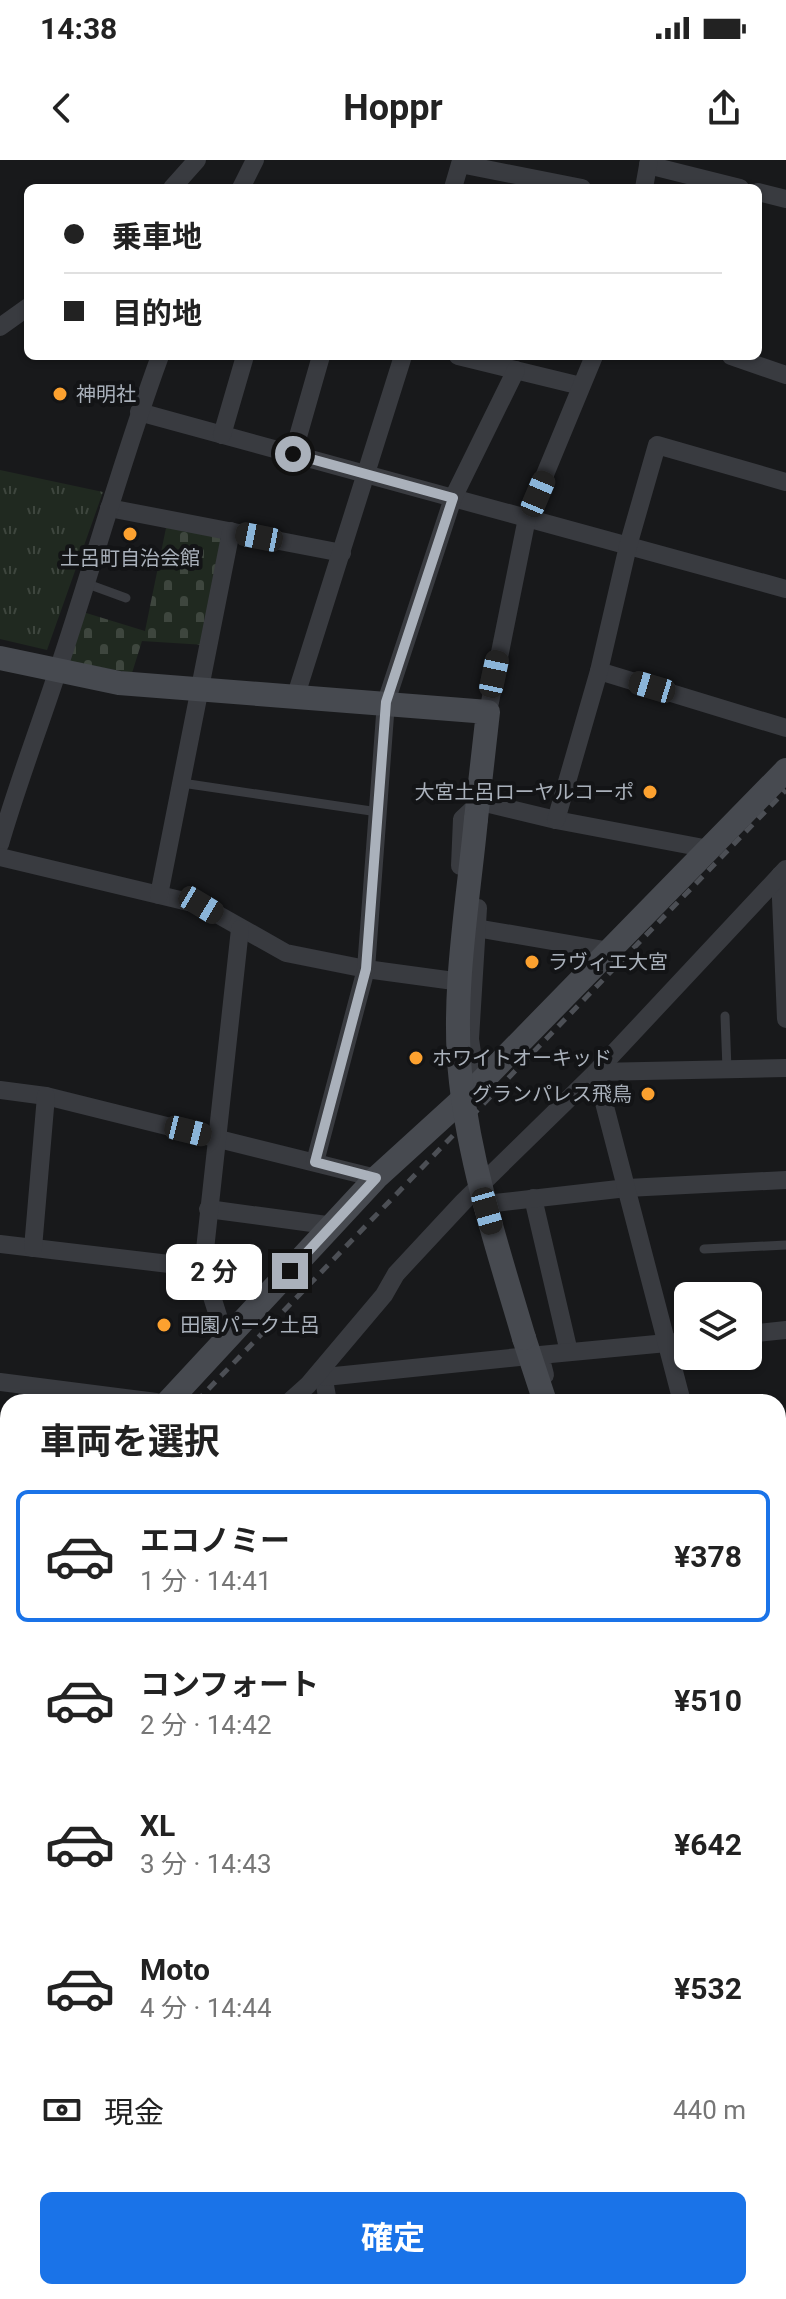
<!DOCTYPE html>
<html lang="ja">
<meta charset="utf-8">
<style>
:root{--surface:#fff;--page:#f6f6f6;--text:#222;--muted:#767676;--line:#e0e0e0;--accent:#1a73e8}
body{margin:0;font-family:Roboto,"Noto Sans JP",sans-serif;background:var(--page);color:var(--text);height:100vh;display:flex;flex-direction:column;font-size:30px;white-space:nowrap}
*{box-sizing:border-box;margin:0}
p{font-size:26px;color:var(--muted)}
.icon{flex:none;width:44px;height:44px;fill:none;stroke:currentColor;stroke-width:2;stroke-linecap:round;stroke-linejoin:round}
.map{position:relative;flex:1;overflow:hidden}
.details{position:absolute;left:0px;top:1234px;width:786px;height:906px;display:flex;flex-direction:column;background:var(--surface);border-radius:24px 24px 0 0;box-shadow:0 2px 6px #0004}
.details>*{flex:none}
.banner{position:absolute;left:24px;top:24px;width:738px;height:176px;border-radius:12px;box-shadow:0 2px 6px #0004;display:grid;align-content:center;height:176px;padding:0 40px;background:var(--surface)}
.buttons{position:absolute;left:674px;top:1122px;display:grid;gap:16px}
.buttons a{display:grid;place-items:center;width:88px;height:88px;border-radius:12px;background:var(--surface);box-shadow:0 2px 6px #0004;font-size:40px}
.end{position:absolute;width:36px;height:36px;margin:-18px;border:10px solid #aab1bb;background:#111;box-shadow:0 0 0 4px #111}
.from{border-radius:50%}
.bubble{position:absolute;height:56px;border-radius:12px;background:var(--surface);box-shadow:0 2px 6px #0004;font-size:26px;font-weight:700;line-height:56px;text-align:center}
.car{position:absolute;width:24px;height:48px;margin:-24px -12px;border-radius:10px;box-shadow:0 0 6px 2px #0007;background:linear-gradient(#222 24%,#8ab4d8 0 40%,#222 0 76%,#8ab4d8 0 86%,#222 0)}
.banner b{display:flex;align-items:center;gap:28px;height:76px;font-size:30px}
.banner b+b{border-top:2px solid var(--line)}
.banner i{width:20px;height:20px;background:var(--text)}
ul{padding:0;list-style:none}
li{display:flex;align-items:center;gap:24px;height:132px;margin:0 16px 12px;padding:0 24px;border:4px solid transparent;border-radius:12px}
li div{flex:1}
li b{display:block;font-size:30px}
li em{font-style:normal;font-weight:700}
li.on{border-color:var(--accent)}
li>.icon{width:72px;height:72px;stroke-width:1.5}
h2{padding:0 40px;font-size:36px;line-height:96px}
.pay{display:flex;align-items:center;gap:20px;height:88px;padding:0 40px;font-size:30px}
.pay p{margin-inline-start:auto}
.action{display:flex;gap:16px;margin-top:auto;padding:16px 40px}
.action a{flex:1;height:92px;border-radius:12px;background:var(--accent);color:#fff;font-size:32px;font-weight:700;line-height:92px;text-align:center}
.status{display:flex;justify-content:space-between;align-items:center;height:56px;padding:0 40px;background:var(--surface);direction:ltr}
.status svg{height:22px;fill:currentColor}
header{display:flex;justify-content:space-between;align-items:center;height:104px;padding:0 40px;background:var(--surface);font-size:36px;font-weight:700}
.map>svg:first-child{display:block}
</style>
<div class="status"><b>14:38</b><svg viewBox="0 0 49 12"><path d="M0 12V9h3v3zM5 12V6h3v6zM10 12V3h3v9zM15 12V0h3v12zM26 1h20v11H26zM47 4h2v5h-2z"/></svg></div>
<header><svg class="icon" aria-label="back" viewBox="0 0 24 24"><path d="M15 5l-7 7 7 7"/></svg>Hoppr<svg class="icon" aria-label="share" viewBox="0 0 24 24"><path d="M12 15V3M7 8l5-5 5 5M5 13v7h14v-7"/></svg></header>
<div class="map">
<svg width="786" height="2139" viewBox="0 0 786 2139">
<defs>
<pattern id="grass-tufts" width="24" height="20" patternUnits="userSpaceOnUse" patternTransform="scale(2)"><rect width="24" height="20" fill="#202920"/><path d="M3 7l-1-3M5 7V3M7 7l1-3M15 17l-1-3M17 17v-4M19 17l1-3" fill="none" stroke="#3e463e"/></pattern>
<pattern id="cemetery-stones" width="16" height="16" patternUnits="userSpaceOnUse" patternTransform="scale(2)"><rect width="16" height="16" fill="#202920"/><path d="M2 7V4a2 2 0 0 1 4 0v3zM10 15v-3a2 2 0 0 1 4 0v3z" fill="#3e463e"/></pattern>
</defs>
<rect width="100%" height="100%" fill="#18191b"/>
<g fill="url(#grass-tufts)">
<path d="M0 310 103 332 47 490 0 479Z"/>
<path d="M517 2132H650L652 2139H517Z"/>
</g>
<path fill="url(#cemetery-stones)" d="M167 363 224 375 205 485 142 481 132 513 71 502 67 494 83 452 145 471Z"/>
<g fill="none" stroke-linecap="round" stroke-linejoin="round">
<path stroke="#2d3a40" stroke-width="16" d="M271 2132 275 2139"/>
<g stroke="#393b40" stroke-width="9">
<path d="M85 423 126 438"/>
<path d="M182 623 378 652"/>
<path d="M725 856 727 909"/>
<path d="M704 1089 786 1085"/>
<path d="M464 2132 465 2139"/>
<path d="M358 2139 384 2132"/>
</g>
<g stroke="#393b40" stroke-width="18">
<path d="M648 5 740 28"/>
<path d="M172 28 197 0"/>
<path d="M241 28 255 0"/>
<path d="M453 28 460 4 582 28"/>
<path d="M644 28 649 0"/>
<path d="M758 32 786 39"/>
<path d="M0 167 28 147"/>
<path d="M458 196 581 226"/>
<path d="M731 196 786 215"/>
<path d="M139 252 786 429"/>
<path d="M222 275 245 196"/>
<path d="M293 294 321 196"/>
<path d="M109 348 342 393"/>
<path d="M599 511 786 568"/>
<path d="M296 535 403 196"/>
<path d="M488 552 527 358 594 196"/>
<path d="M477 641 556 660 709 689"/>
<path d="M556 660 599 511 628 386 657 285 786 322"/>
<path d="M0 684C17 625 39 568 58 510 93 406 122 299 160 196"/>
<path d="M0 697 201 745 286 793 366 809 454 821"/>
<path d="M460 706 462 659 477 645"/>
<path d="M780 715 786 859"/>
<path d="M159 735 231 371"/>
<path d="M476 768 610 791"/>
<path d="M477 926 470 879 478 748"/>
<path d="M0 930 46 936 376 1018"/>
<path d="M315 1002 366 809 386 542 453 338 516 210"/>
<path d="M533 1038 569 1192"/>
<path d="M495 1043 627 1028 786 1020"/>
<path d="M208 1049 334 1066"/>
<path d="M0 1084 203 1108"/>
<path d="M33 1088 46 936"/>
<path d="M748 1174 786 1170"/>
<path d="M225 1178 203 1108 240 769"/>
<path d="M322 1209 328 1242"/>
<path d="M545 1215 540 1195 688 1181"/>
<path d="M325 1217 519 1197"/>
<path d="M0 1222 156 1242"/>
<path d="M289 1242 308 1225 384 1135 396 1114 463 1042 596 912 786 709"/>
<path d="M682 1242 596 912 786 908"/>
<path d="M0 1339 8 1340"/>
<path d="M778 1506 786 1504"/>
<path d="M0 1597 8 1600"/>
<path d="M778 1621 786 1620"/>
<path d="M0 1736 8 1734"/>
<path d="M778 1744 786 1743"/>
<path d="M0 1767 8 1765"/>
<path d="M0 1780 8 1811"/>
<path d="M778 1861H786"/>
<path d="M0 1920 8 1918"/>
<path d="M0 1957 8 1986"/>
<path d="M0 2027 8 2025"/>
<path d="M0 2058 8 2056"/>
<path d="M0 2077 8 2075"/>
<path d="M0 2120 8 2118"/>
<path d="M44 2132 46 2139"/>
<path d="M245 2132 248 2139"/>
<path d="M285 2132 288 2139"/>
<path d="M402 2132 404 2139"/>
<path d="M654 2132 657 2139"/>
<path d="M80 2139 106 2132"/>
<path d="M159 2139 162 2132"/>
<path d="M189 2139 191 2132"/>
<path d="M474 2139 495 2132"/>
<path d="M782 2139 786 2138"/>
</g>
<g stroke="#474a50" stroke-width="24">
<path d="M0 498 119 523 488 552 476 659"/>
<path d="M524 1178 545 1242"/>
<path d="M168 1242 376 1018 477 926 786 610"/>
<path d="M778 1376 786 1375"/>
<path d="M0 1414 8 1406"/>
<path d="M778 2036 786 2058"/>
</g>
<g stroke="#4c4f55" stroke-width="5" stroke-dasharray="10 8" stroke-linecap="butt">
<path d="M196 1242 786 630"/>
<path d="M0 1455 8 1447"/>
</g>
<path stroke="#474a50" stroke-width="24" d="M476 659C468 743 451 837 461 922 471 1009 499 1093 524 1178"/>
</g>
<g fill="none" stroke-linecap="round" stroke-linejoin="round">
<path stroke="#aab1bb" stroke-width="10" d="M290 1111 376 1018 315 1002 366 809 386 542 453 338 293 294"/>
</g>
<g fill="#fca12f" stroke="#131416" stroke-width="3">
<circle cx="60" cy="234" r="8"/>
<circle cx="130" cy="374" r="8"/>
<circle cx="650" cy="632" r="8"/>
<circle cx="532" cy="802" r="8"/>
<circle cx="416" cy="898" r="8"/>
<circle cx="648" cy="934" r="8"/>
<circle cx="164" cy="1165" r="8"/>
</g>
<g text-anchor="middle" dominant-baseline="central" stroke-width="8" stroke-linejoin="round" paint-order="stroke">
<g font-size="20" fill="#aab1bb" stroke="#131416" text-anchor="start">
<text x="76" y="234">神明社</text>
<text x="130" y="398" text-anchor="middle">土呂町自治会館</text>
<text x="634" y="632" text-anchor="end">大宮土呂ローヤルコーポ</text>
<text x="548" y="802">ラヴィエ大宮</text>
<text x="432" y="898">ホワイトオーキッド</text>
<text x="632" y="934" text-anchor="end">グランパレス飛鳥</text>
<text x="180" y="1165">田園パーク土呂</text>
</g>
</g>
</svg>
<div class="buttons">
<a><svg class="icon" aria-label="layers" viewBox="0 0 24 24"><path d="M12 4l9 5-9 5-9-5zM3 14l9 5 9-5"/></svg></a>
</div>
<i class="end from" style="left:293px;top:294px"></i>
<i class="end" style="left:290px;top:1111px"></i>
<div class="bubble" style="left:166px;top:1084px;width:96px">2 分</div>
<i class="car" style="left:538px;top:334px;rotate:23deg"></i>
<i class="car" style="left:259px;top:377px;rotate:281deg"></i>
<i class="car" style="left:494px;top:514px;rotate:12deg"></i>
<i class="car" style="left:652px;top:527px;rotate:287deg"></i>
<i class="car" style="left:201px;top:745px;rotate:121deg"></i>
<i class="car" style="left:188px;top:971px;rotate:104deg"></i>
<i class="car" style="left:487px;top:1051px;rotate:164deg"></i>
<div class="banner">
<b><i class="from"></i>乗車地</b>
<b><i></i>目的地</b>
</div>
<section class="details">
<h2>車両を選択</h2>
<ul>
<li class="on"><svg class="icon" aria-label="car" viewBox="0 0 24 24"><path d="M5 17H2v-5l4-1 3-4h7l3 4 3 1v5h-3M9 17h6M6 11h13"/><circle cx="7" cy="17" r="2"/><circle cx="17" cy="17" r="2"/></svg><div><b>エコノミー</b><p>1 分 · 14:41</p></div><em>¥378</em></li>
<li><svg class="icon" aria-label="car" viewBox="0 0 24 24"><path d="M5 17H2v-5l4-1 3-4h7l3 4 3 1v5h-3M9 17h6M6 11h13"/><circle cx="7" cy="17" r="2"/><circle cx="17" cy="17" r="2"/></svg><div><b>コンフォート</b><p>2 分 · 14:42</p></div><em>¥510</em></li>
<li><svg class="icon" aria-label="car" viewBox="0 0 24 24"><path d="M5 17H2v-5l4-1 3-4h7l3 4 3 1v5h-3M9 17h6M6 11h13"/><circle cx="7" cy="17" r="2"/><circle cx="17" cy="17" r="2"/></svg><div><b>XL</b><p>3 分 · 14:43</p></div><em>¥642</em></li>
<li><svg class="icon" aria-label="car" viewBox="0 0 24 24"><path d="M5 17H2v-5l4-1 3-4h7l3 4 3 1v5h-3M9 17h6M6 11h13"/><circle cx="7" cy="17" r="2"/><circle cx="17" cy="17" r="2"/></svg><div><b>Moto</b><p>4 分 · 14:44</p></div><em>¥532</em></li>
</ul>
<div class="pay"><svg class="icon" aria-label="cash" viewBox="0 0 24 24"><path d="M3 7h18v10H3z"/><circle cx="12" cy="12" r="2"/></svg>現金<p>440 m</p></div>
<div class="action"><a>確定</a></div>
</section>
</div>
